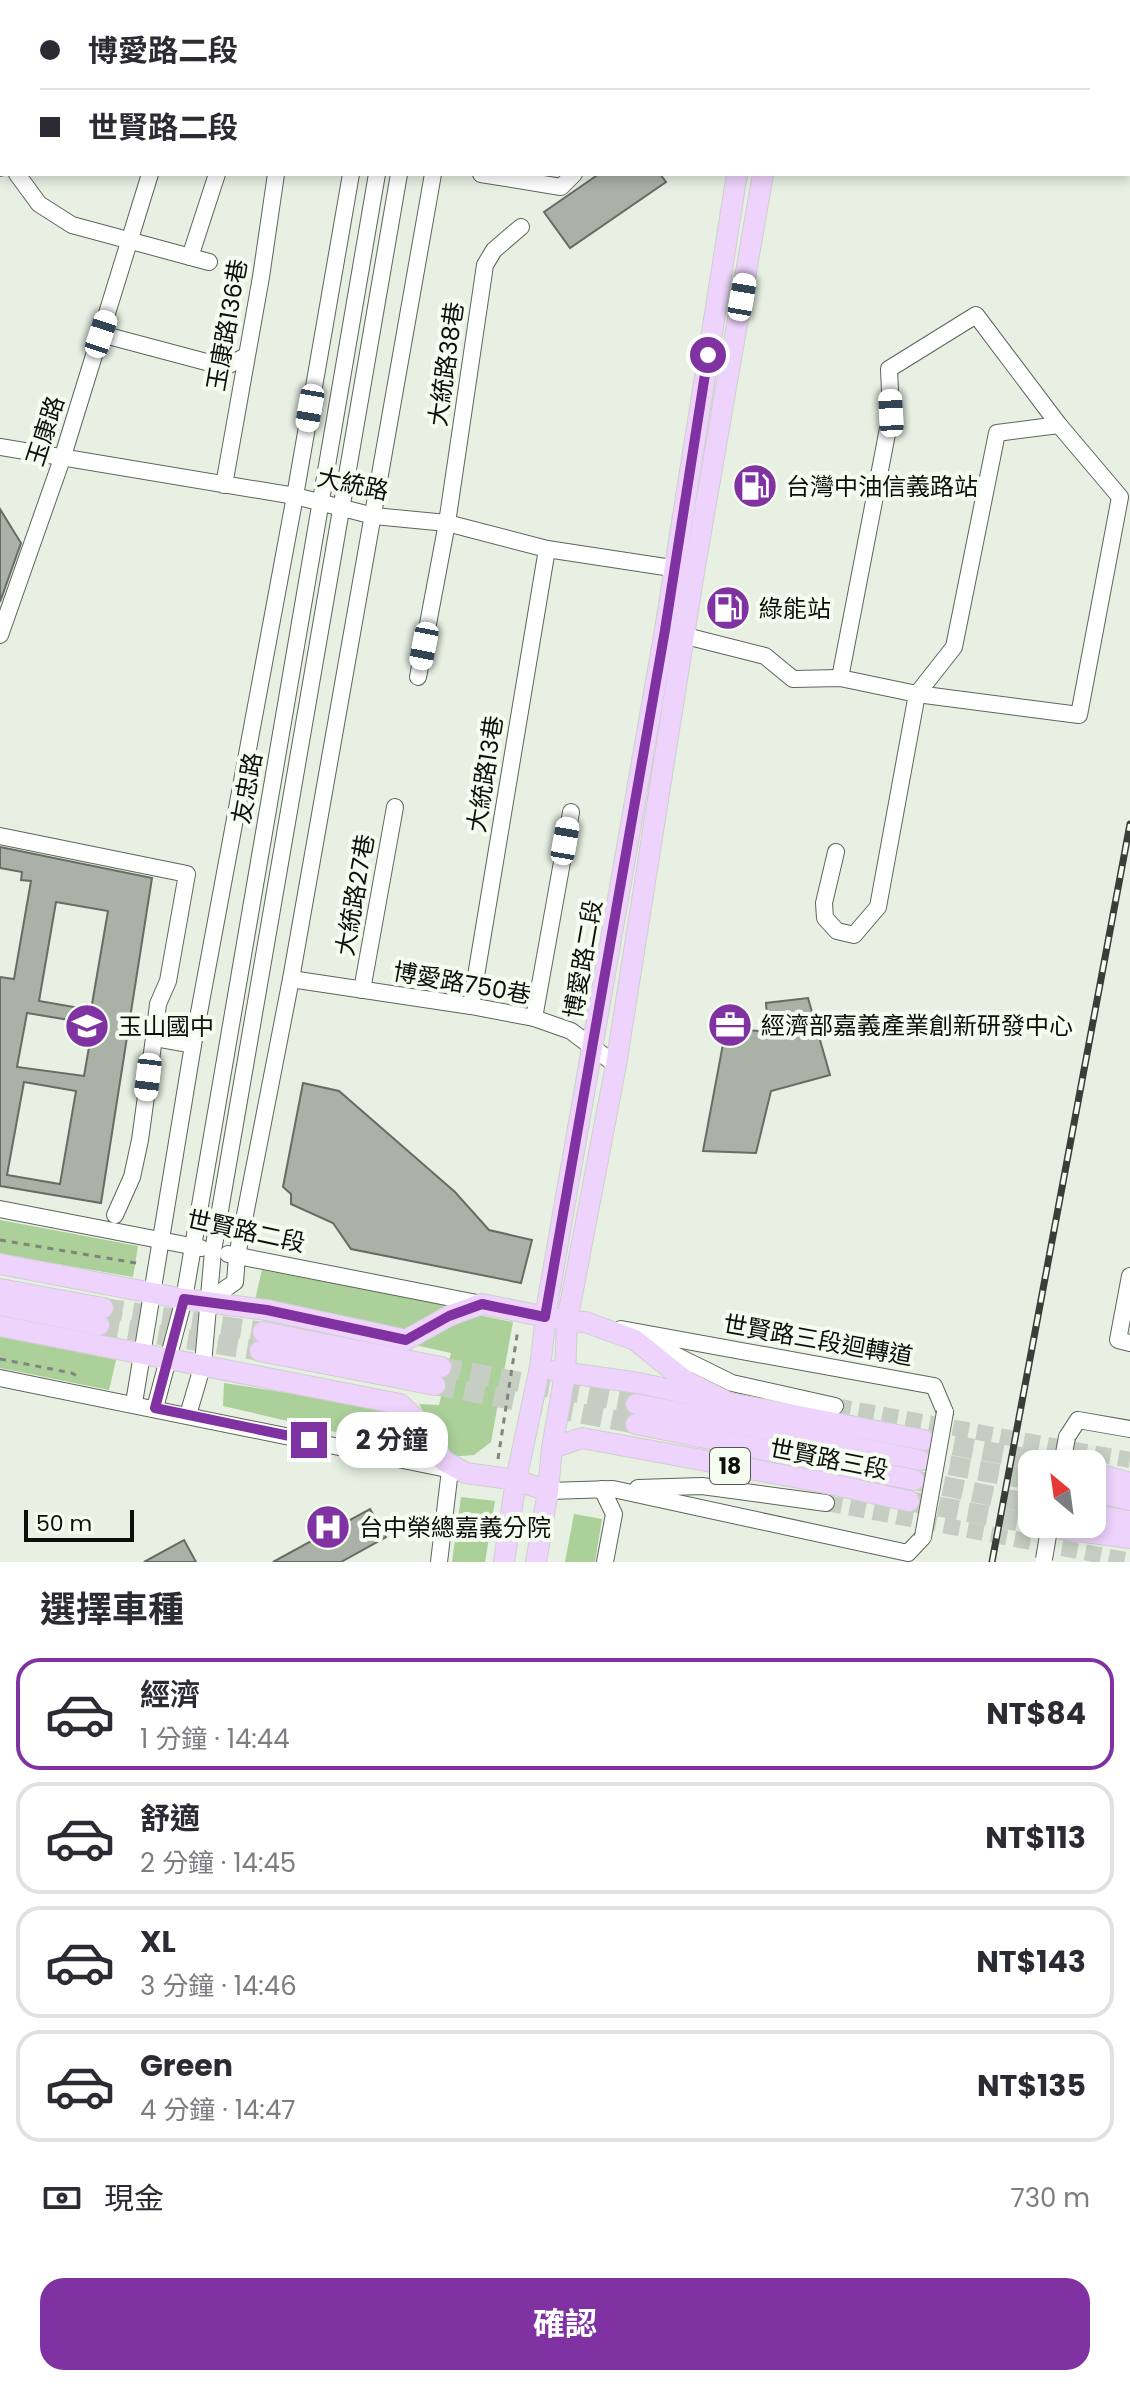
<!DOCTYPE html>
<html lang="zh-TW">
<meta charset="utf-8">
<style>
:root{--surface:#fff;--page:#f7f7f7;--text:#2b2b33;--muted:#7c7c81;--line:#e1e1e2;--accent:#8031a2}
body{margin:0;font-family:Poppins,"Noto Sans TC",sans-serif;background:var(--page);color:var(--text);height:100vh;display:flex;flex-direction:column;font-size:30px;white-space:nowrap}
*{box-sizing:border-box;margin:0}
p{font-size:26px;color:var(--muted)}
.icon{flex:none;width:44px;height:44px;fill:none;stroke:currentColor;stroke-width:2;stroke-linecap:round;stroke-linejoin:round}
.map{position:relative;height:1562px;overflow:hidden}
.side{display:flex;flex-direction:column;background:var(--surface);flex:1}
.side>*{flex:none}
.banner{position:absolute;left:0px;top:0px;width:1130px;height:176px;box-shadow:0 4px 12px #0003;display:grid;align-content:center;height:176px;padding:0 40px;background:var(--surface)}
.needle{width:52px;rotate:331deg}
.controls{position:absolute;left:1018px;top:1450px;display:grid;gap:16px}
.controls a{display:grid;place-items:center;width:88px;height:88px;border-radius:16px;background:var(--surface);box-shadow:0 4px 12px #0003;font-size:40px}
.scale{position:absolute;left:24px;bottom:20px;width:110px;box-sizing:border-box;padding-left:8px;border:4px solid #0d0f0b;border-top:0;font-size:22px;line-height:28px;white-space:nowrap;color:#0d0f0b;-webkit-text-stroke:6px #f5fdf1;paint-order:stroke}
.end{position:absolute;width:36px;height:36px;margin:-18px;border:10px solid #8031a2;background:#fff;box-shadow:0 0 0 4px #fff}
.from{border-radius:50%}
.bubble{position:absolute;height:56px;border-radius:24px;background:var(--surface);box-shadow:0 4px 12px #0003;font-size:26px;font-weight:700;line-height:56px;text-align:center}
.car{position:absolute;width:24px;height:48px;margin:-24px -12px;border-radius:10px;box-shadow:0 0 6px 2px #0007;background:linear-gradient(#fff 24%,#345 0 40%,#fff 0 76%,#345 0 86%,#fff 0)}
.banner b{display:flex;align-items:center;gap:28px;height:76px;font-size:30px}
.banner b+b{border-top:2px solid var(--line)}
.banner i{width:20px;height:20px;background:var(--text)}
ul{padding:0;list-style:none}
li{display:flex;align-items:center;gap:24px;height:112px;margin:0 16px 12px;padding:0 24px;border:4px solid var(--line);border-radius:24px}
li div{flex:1}
li b{display:block;font-size:30px}
li em{font-style:normal;font-weight:700}
li.current{border-color:var(--accent)}
li>.icon{width:72px;height:72px;stroke-width:1.5}
h2{padding:0 40px;font-size:36px;line-height:96px}
.pay{display:flex;align-items:center;gap:20px;height:88px;padding:0 40px;font-size:30px}
.pay p{margin-inline-start:auto}
.button{display:flex;gap:16px;margin-top:auto;padding:16px 40px}
.button a{flex:1;height:92px;border-radius:24px;background:var(--accent);color:#fff;font-size:32px;font-weight:700;line-height:92px;text-align:center}
.map>svg:first-child{display:block}
</style>
<div class="map">
<svg width="1130" height="1562" viewBox="0 0 1130 1562">
<rect width="100%" height="100%" fill="#e7f0e3"/>
<g fill="#abd099">
<path d="M0 1220 138 1246 133 1277 0 1254Z"/>
<path d="M262 1270 459 1307 406 1334 255 1300Z"/>
<path d="M473 1314 513 1322 491 1442 474 1455 449 1457 419 1404 439 1405 451 1353 415 1345Z"/>
<path d="M0 1336 116 1360 109 1390 0 1368Z"/>
<path d="M224 1383 398 1410 431 1454 223 1406Z"/>
<path d="M461 1497 495 1501 485 1562H452Z"/>
<path d="M574 1514 602 1519 595 1562H565Z"/>
</g>
<g fill="#aab2a7" stroke="#666d63" stroke-width="2" fill-rule="evenodd">
<path d="M599 174H660L666 182 570 248 544 212Z"/>
<path d="M0 509 21 543 0 602Z"/>
<path d="M0 847 152 878 101 1203 0 1186V977L14 979 31 881 21 880 22 872 0 868ZM56 902 108 911 91 1010 39 1001ZM27 1013 93 1024 84 1076 17 1067ZM24 1082 76 1091 60 1184 7 1175Z"/>
<path d="M808 998 830 1075 771 1091 756 1153 703 1151 726 1028 768 1032 766 1003Z"/>
<path d="M303 1083 339 1091 455 1192 489 1230 532 1240 521 1283 351 1249 333 1223 291 1204V1194L283 1187Z"/>
<path d="M370 1509 386 1537 341 1562H273Z"/>
<path d="M184 1540 196 1562H144Z"/>
</g>
<g fill="none" stroke-linecap="round" stroke-linejoin="round">
<g stroke="#c6cec3" stroke-width="16" stroke-dasharray="16 8" stroke-linecap="butt">
<path d="M835 1406 1130 1460"/>
<path d="M826 1503 1130 1561"/>
</g>
<g stroke="#c6cec3" stroke-width="20" stroke-dasharray="20 10" stroke-linecap="butt">
<path d="M103 1308 263 1332"/>
<path d="M99 1325 260 1351"/>
<path d="M441 1367 636 1404"/>
<path d="M435 1385 636 1424"/>
<path d="M924 1440 1058 1464"/>
<path d="M920 1460 1032 1480"/>
<path d="M914 1480 1032 1504"/>
<path d="M909 1501 1032 1524"/>
</g>
<g stroke="#5e655b" stroke-width="18">
<g id="minor">
<path d="M192 0 193 2"/>
<path d="M381 2V0"/>
<path d="M407 2V0"/>
<path d="M428 2 429 0"/>
<path d="M462 2V0"/>
<path d="M610 2V0"/>
<path d="M658 2V0"/>
<path d="M0 149 2 152"/>
<path d="M0 168 2 166"/>
<path d="M17 174 39 204 72 225 209 262"/>
<path d="M481 174 561 187 574 174"/>
<path d="M190 257 217 174"/>
<path d="M101 334 225 367 246 356"/>
<path d="M0 447 295 496 374 516 447 523 547 549 685 570"/>
<path d="M224 485 261 277 276 174"/>
<path d="M674 633 765 656 793 679 840 678 917 694 1079 715 1120 497 1059 425"/>
<path d="M0 635 62 459 150 174"/>
<path d="M418 677 447 523 485 265 494 250 521 227"/>
<path d="M0 836 187 874 168 981 158 1004 154 1038"/>
<path d="M836 852 824 903 825 918 837 931 854 935 878 907 917 694 954 647 997 433 1059 425 976 315 889 369 891 413 840 678"/>
<path d="M291 979 471 1006 534 1018 571 1031 616 1065"/>
<path d="M362 990 395 807"/>
<path d="M471 1006 547 549"/>
<path d="M534 1018 571 812"/>
<path d="M0 1209 201 1248"/>
<path d="M115 1215 132 1177 140 1140 154 1038 193 1045"/>
<path d="M228 1254 482 1304"/>
<path d="M1130 1276 1118 1340 1130 1343"/>
<path d="M208 1301 235 1282 237 1256 291 979 433 174"/>
<path d="M621 1329 934 1386 945 1412"/>
<path d="M650 1337 677 1356 732 1383 835 1406"/>
<path d="M0 1378 457 1471"/>
<path d="M134 1403 193 1045 295 496 351 174"/>
<path d="M155 1408 184 1299 377 174"/>
<path d="M188 1415 203 1364 213 1251 399 174"/>
<path d="M1067 1437 1078 1420 1130 1429"/>
<path d="M638 1488 702 1486 826 1503"/>
<path d="M602 1489 614 1514 605 1562"/>
<path d="M548 1491 613 1489 908 1553 923 1537"/>
<path d="M439 1562 450 1470"/>
</g>
</g>
<g stroke="#cfcfce" stroke-width="22">
<g id="major">
<path d="M765 2V0"/>
<path d="M793 2V0"/>
<path d="M0 1264 184 1299 267 1310 406 1340 449 1316 482 1304 567 1321 585 1322 635 1340 687 1382 729 1403"/>
<path d="M0 1289 103 1308"/>
<path d="M0 1305 99 1325"/>
<path d="M0 1326 400 1404 415 1418 444 1461 466 1473 516 1480 548 1491"/>
<path d="M263 1332 441 1367"/>
<path d="M260 1351 435 1385"/>
<path d="M555 1371 639 1383 729 1403 924 1440"/>
<path d="M636 1404 920 1460"/>
<path d="M636 1424 914 1480"/>
<path d="M552 1448 582 1438 821 1482 909 1501"/>
<path d="M1092 1472 1130 1483"/>
<path d="M1092 1491 1130 1500"/>
<path d="M1092 1515 1130 1521"/>
<path d="M1063 1529 1130 1538"/>
<path d="M504 1562 516 1480 540 1367 548 1300 665 630 737 174"/>
<path d="M536 1562 548 1491 552 1448 565 1374 567 1321 616 1065 694 572 763 174"/>
</g>
</g>
<g stroke="#80857d" stroke-width="3" stroke-dasharray="6 6" stroke-linecap="butt">
<path d="M0 1240 142 1264"/>
<path d="M0 1359 72 1373 78 1377"/>
<path d="M498 1459 518 1329"/>
</g>
<use href="#minor" stroke="#fff" stroke-width="16"/>
<use href="#major" stroke="#eed3fc" stroke-width="20"/>
<g stroke="#3b3e38" stroke-width="7">
<path id="rail" d="M992 1562 1130 824"/>
</g>
<use href="#rail" stroke="#f5fdf1" stroke-width="4" stroke-dasharray="12" stroke-linecap="butt"/>
<g stroke="#5e655b" stroke-width="18" stroke-linecap="butt">
<g id="minor-bridge">
<path d="M1062 1464 1067 1437"/>
<path d="M923 1537 945 1412"/>
<path d="M1044 1559 1050 1524"/>
</g>
</g>
<use href="#minor-bridge" stroke="#fff" stroke-width="16"/>
</g>
<g fill="none" stroke-linecap="round" stroke-linejoin="round">
<path stroke="#8031a2" stroke-width="10" d="M309 1440 155 1408 184 1299 267 1310 406 1340 449 1316 482 1304 545 1317 665 630 708 355"/>
</g>
<defs>
<g id="fuel-disc" transform="scale(2.3)"><circle r="9.5" fill="#8031a2" stroke="#f5fdf1"/><path d="M-5.5-6h7V0h2V4h1.3V-2.5L3-4.5l.8-.8L6-3V5H2.5V1h-1V6h-7ZM-4.2-4.7v3.2H.2V-4.7Z" fill="#fff"/></g>
<g id="office-disc" transform="scale(2.3)"><circle r="9.5" fill="#8031a2" stroke="#f5fdf1"/><path d="M-6-3h4V-5.5h4V-3h4V5H-6ZM-1-4.5V-3h2v-1.5ZM-6 0V1H6V0Z" fill="#fff"/></g>
<g id="school-disc" transform="scale(2.3)"><circle r="9.5" fill="#8031a2" stroke="#f5fdf1"/><path d="M0-5L7-2L0 1L-7-2ZM-4 1L0 2.5L4 1V4Q0 6-4 4Z" fill="#fff"/></g>
<g id="hospital-disc" transform="scale(2.3)"><circle r="9.5" fill="#8031a2" stroke="#f5fdf1"/><path d="M-5-5h3v3.5h4V-5h3V5h-3V1.5h-4V5h-3Z" fill="#fff"/></g>
</defs>
<g fill-rule="evenodd">
<use href="#fuel-disc" x="755" y="486"/>
<use href="#fuel-disc" x="728" y="608"/>
<use href="#office-disc" x="730" y="1025"/>
<use href="#school-disc" x="87" y="1026"/>
<use href="#hospital-disc" x="328" y="1527"/>
</g>
<g text-anchor="middle" dominant-baseline="central" stroke-width="8" stroke-linejoin="round" paint-order="stroke">
<rect fill="#f5fdf1" stroke="#535650" stroke-width="2" x="710" y="1448" width="40" height="36" rx="6"/>
<g font-size="22" font-weight="bold" fill="#0d0f0b">
<text x="730" y="1466">18</text>
</g>
<g font-size="24" fill="#0d0f0b" stroke="#f5fdf1">
<text transform="translate(227 325) rotate(-80)">玉康路136巷</text>
<text transform="translate(446 364) rotate(-82)">大統路38巷</text>
<text transform="translate(45 431) rotate(-72)">玉康路</text>
<text transform="translate(353 484) rotate(12)">大統路</text>
<text transform="translate(485 774) rotate(-81)">大統路13巷</text>
<text transform="translate(247 788) rotate(-80)">友忠路</text>
<text transform="translate(355 895) rotate(-80)">大統路27巷</text>
<text transform="translate(583 959) rotate(-80)">博愛路二段</text>
<text transform="translate(462 983) rotate(10)">博愛路750巷</text>
<text transform="translate(246 1231) rotate(12)">世賢路二段</text>
<text transform="translate(818 1340) rotate(10)">世賢路三段迴轉道</text>
<text transform="translate(829 1459) rotate(11)">世賢路三段</text>
</g>
<g font-size="24" fill="#0d0f0b" stroke="#f5fdf1" text-anchor="start">
<text x="786" y="486">台灣中油信義路站</text>
<text x="759" y="608">綠能站</text>
<text x="761" y="1025">經濟部嘉義產業創新研發中心</text>
<text x="118" y="1026">玉山國中</text>
<text x="359" y="1527">台中榮總嘉義分院</text>
</g>
</g>
</svg>
<div class="controls">
<a><svg class="needle" viewBox="-14 -14 28 28"><path d="M0-13l5 13h-10z" fill="#e53935"/><path d="M0 13l5-13h-10z" fill="#7c7c81"/></svg></a>
</div>
<div class="scale">50 m</div>
<i class="end from" style="left:708px;top:355px"></i>
<i class="end" style="left:309px;top:1440px"></i>
<div class="bubble" style="left:336px;top:1412px;width:112px">2 分鐘</div>
<i class="car" style="left:742px;top:297px;rotate:10deg"></i>
<i class="car" style="left:101px;top:334px;rotate:18deg"></i>
<i class="car" style="left:310px;top:408px;rotate:190deg"></i>
<i class="car" style="left:891px;top:413px;rotate:357deg"></i>
<i class="car" style="left:424px;top:646px;rotate:191deg"></i>
<i class="car" style="left:565px;top:841px;rotate:10deg"></i>
<i class="car" style="left:148px;top:1077px;rotate:187deg"></i>
<div class="banner">
<b><i class="from"></i>博愛路二段</b>
<b><i></i>世賢路二段</b>
</div>
</div>
<section class="side">
<h2>選擇車種</h2>
<ul>
<li class="current"><svg class="icon" aria-label="car" viewBox="0 0 24 24"><path d="M5 17H2v-5l4-1 3-4h7l3 4 3 1v5h-3M9 17h6M6 11h13"/><circle cx="7" cy="17" r="2"/><circle cx="17" cy="17" r="2"/></svg><div><b>經濟</b><p>1 分鐘 · 14:44</p></div><em>NT$84</em></li>
<li><svg class="icon" aria-label="car" viewBox="0 0 24 24"><path d="M5 17H2v-5l4-1 3-4h7l3 4 3 1v5h-3M9 17h6M6 11h13"/><circle cx="7" cy="17" r="2"/><circle cx="17" cy="17" r="2"/></svg><div><b>舒適</b><p>2 分鐘 · 14:45</p></div><em>NT$113</em></li>
<li><svg class="icon" aria-label="car" viewBox="0 0 24 24"><path d="M5 17H2v-5l4-1 3-4h7l3 4 3 1v5h-3M9 17h6M6 11h13"/><circle cx="7" cy="17" r="2"/><circle cx="17" cy="17" r="2"/></svg><div><b>XL</b><p>3 分鐘 · 14:46</p></div><em>NT$143</em></li>
<li><svg class="icon" aria-label="car" viewBox="0 0 24 24"><path d="M5 17H2v-5l4-1 3-4h7l3 4 3 1v5h-3M9 17h6M6 11h13"/><circle cx="7" cy="17" r="2"/><circle cx="17" cy="17" r="2"/></svg><div><b>Green</b><p>4 分鐘 · 14:47</p></div><em>NT$135</em></li>
</ul>
<div class="pay"><svg class="icon" aria-label="cash" viewBox="0 0 24 24"><path d="M3 7h18v10H3z"/><circle cx="12" cy="12" r="2"/></svg>現金<p>730 m</p></div>
<div class="button"><a>確認</a></div>
</section>
